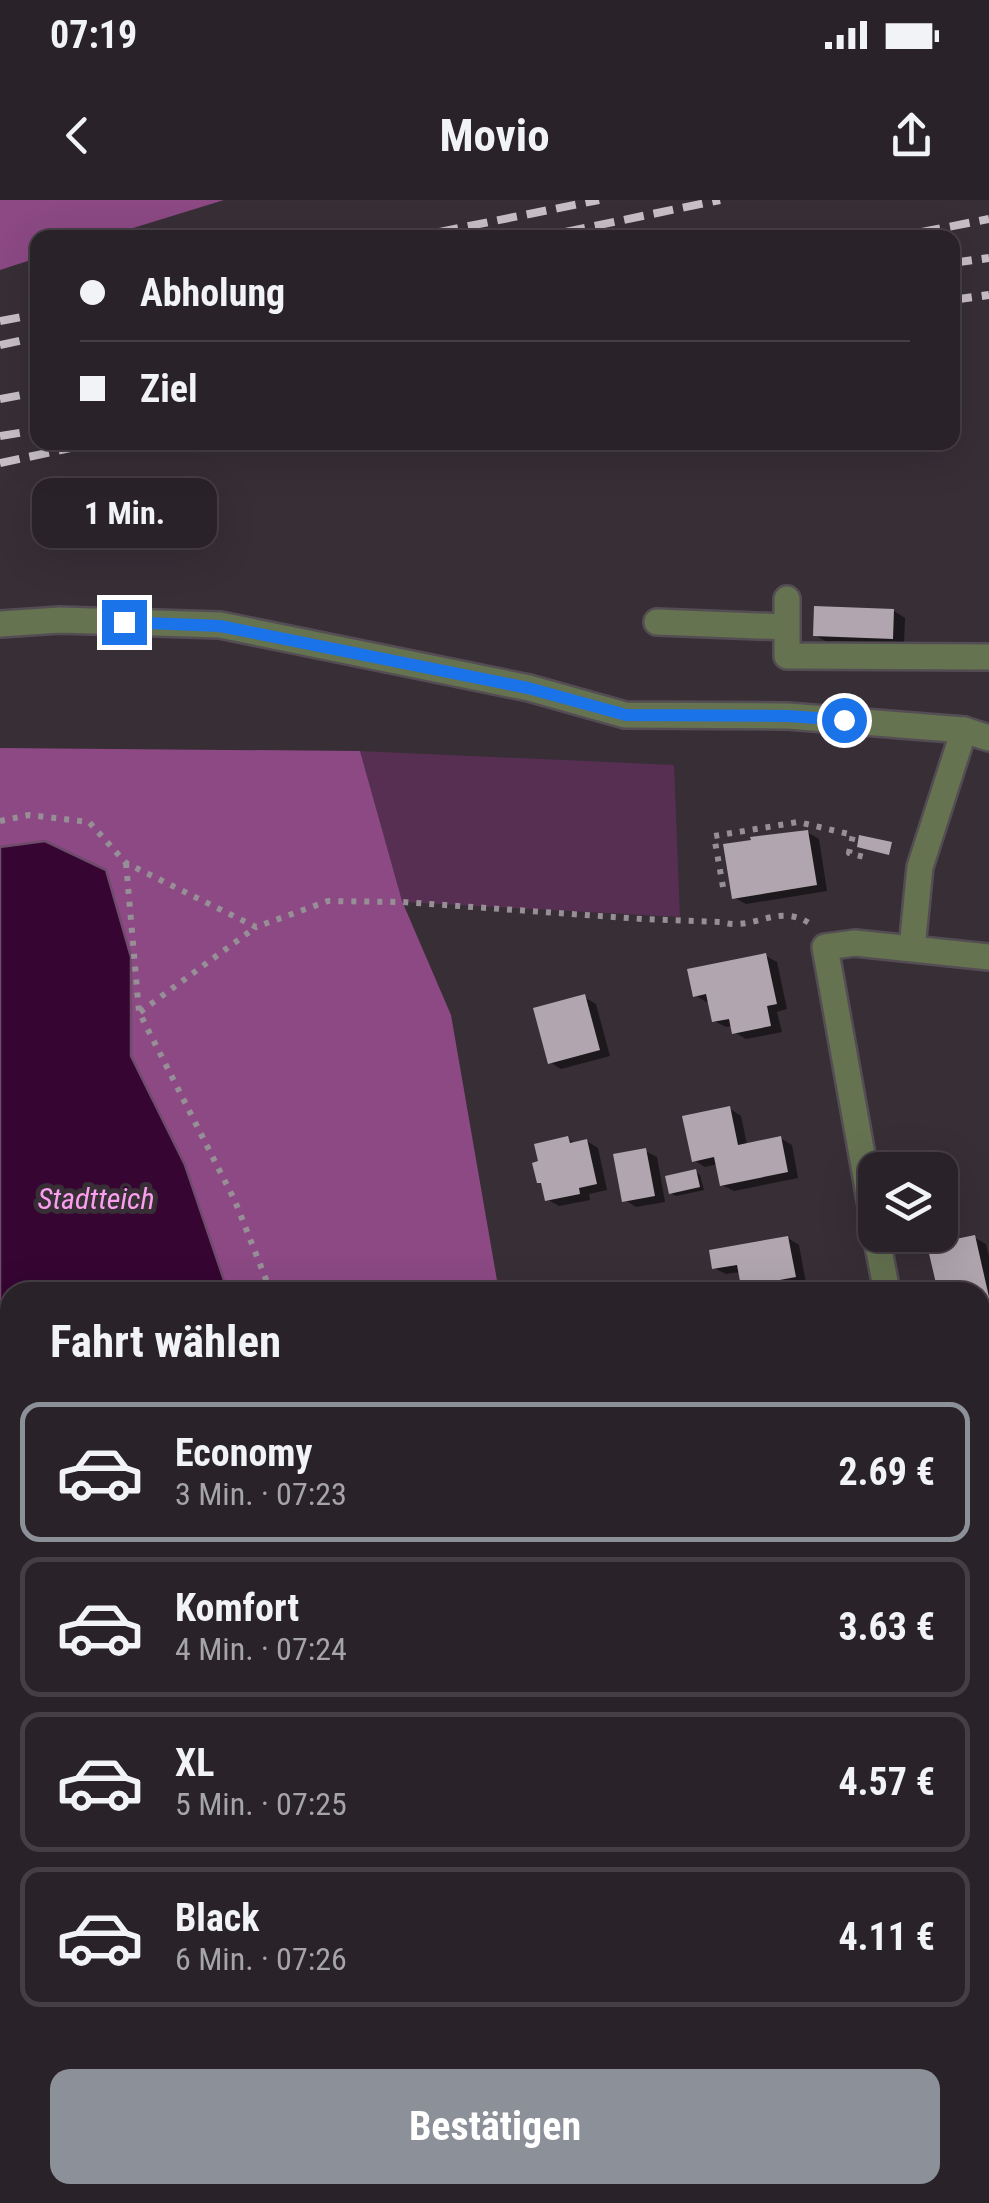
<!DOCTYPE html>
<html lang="de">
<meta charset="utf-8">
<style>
:root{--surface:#292228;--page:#352f34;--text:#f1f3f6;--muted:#a5a4a8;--line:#453f45;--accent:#8c9099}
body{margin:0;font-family:"Roboto Condensed",sans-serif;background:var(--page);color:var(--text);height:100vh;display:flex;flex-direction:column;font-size:38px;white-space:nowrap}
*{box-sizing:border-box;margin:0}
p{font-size:32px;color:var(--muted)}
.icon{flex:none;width:55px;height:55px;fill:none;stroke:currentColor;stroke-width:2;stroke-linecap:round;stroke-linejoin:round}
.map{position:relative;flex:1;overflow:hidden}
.drawer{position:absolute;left:0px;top:1082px;width:990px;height:922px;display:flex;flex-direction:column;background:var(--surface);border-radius:30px 30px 0 0;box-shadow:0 10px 40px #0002,0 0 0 2px var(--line)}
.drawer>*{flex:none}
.guide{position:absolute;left:30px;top:30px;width:930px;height:220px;border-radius:20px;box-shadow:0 10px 40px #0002,0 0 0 2px var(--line);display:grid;align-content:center;height:220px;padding:0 50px;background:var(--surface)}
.buttons{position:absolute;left:858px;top:952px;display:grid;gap:20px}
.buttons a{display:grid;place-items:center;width:100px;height:100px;border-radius:20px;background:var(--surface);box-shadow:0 10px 40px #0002,0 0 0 2px var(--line);font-size:50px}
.end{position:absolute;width:45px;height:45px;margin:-22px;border:12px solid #1a73e8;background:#fff;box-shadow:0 0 0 5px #fff}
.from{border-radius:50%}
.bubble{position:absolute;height:70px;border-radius:20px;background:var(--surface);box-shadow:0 10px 40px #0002,0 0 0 2px var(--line);font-size:32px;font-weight:700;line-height:70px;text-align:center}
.guide b{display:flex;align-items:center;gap:35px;height:95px;font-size:38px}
.guide b+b{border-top:2px solid var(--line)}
.guide i{width:25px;height:25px;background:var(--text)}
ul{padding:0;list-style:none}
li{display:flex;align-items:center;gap:30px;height:140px;margin:0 20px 15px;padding:0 30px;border:5px solid var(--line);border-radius:20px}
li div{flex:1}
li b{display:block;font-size:38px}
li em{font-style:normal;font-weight:700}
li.current{border-color:var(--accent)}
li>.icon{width:90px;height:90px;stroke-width:1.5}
h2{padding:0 50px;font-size:45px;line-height:120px}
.action{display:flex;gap:20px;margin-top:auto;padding:20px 50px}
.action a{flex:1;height:115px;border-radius:20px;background:var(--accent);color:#fff;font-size:40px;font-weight:700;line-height:115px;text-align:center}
.status{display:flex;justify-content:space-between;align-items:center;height:70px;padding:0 50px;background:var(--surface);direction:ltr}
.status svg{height:28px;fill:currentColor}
header{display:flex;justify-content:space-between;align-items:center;height:130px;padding:0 50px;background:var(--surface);font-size:45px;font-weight:700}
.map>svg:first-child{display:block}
</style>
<div class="status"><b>07:19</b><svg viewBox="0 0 49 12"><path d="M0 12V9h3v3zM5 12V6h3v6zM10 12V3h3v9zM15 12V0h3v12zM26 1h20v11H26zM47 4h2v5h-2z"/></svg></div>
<header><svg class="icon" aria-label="back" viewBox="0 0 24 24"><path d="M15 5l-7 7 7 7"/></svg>Movio<svg class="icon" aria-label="share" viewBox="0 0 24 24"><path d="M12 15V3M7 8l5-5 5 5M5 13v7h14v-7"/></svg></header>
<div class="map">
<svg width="989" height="2003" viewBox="0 0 989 2003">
<rect width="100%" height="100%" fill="#372e36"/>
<g fill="#572f52">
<path d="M360 551 674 565 680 717 402 702Z"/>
<path d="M980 1904 989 1907V2003H696L691 1995H980Z"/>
</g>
<g fill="#8c4984">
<path d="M0 0H224L104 37 38 38 37 58 0 70Z"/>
<path d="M0 548 360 551 402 701 451 815 499 1092H228L185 965 131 856V757L45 641 0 647Z"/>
<path d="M0 1405 10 1475V1766L0 1753Z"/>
<path d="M980 1643 989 1645V1714L980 1713Z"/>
<path d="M980 1779 989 1780V1907L980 1904Z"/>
<path d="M457 1995H691L696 2003H446Z"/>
</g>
<path fill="#360532" stroke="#6f4b6c" stroke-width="2.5" d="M45 641 106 670 131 757V856L185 965 228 1092H10V1475L0 1405V647Z"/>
<g fill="#0007">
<path d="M894 411 905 418 904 444 827 442 815 435Z"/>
<path d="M807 632 819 639 827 691 746 704 735 698Z"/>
<path d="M766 756 777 762 787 809 777 812 782 832 746 839 734 832 733 826 726 827 714 821 710 801 706 802 695 795Z"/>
<path d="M584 797 596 804 610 856 561 869 550 862Z"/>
<path d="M730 909 741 916 747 945 780 938 792 945 798 978 734 991 722 985 718 964 705 967 694 960Z"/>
<path d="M568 939 576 944 587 941 598 948 607 990 589 994 590 1000 559 1006 547 999 544 985 539 982Z"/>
<path d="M645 951 657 957 665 1002 636 1007 625 1000Z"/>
<path d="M696 972 700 975 704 990 676 996 671 993Z"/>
<path d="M788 1038 799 1045 806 1083 784 1087 785 1092H744L741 1072 726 1074 714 1068Z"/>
<path d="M975 1038 986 1044 989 1057V1123L980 1125V1092H940L930 1047Z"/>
<path d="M980 1433H989V1494L980 1489Z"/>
<path d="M231 1995H249L241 2001Z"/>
</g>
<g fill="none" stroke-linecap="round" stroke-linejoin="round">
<path stroke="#6f4b6c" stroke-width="10" d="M980 1965 989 1969"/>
</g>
<g fill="#b1a6af">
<path d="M814 406 894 409 893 439 813 436Z"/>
<path d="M808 630 817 685 732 699 723 644 751 640 750 637Z"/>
<path d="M859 635 892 642 889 655 857 647Z"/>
<path d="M766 753 777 804 767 806 771 826 732 834 729 819 712 822 706 794 693 797 687 769Z"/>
<path d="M585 794 600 850 548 864 533 808Z"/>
<path d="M730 906 738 945 781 936 788 972 720 986 714 957 692 962 682 916Z"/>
<path d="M568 936 570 943 587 939 597 984 579 988 580 994 545 1001 541 983H537L532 963 538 961 534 944Z"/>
<path d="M646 948 655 996 622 1002 613 954Z"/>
<path d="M696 969 700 987 669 994 665 976Z"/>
<path d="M975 1035 989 1097V1115L980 1117V1092H938L927 1045Z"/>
<path d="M788 1036 796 1077 774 1081 776 1092H742L737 1065 712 1069 709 1050Z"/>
<path d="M980 1430 989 1431V1480L980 1479Z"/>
<path d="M11 1995H34L42 2003H2Z"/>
</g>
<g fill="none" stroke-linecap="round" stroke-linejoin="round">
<g stroke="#554d54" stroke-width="30">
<g id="minor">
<path d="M787 399V456L989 457"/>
<path d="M657 422 786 427"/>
<path d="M0 424 60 420 220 425 529 488 625 515 788 516 964 530 989 538"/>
<path d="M912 748 920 667 964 530"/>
<path d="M875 1028 825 747 855 743 989 757"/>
<path d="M876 1035 887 1092"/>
<path d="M980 1348 989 1353"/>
<path d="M980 1751 989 1752"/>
<path d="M0 1815 10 1829"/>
<path d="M136 1995 142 2003"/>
<path d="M393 2003 405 1995"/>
</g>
</g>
<g stroke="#978f96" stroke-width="6" stroke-dasharray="5 8" stroke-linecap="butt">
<path d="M0 621 29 615 89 622 126 663 256 727 328 701 402 702 642 719 721 722C755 732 778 701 812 725"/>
<path d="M126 663 139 812 235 1001 271 1092"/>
<path d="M723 687 714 636 798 622 853 635 849 653 868 658"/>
<path d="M140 812 256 727"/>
<path d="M0 1547 10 1565"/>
<path d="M0 1769 10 1784"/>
<path d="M332 2003 333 1995"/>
<path d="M343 2003 356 1995"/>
</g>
<use href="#minor" stroke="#657351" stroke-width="25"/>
<g stroke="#c6bfc5" stroke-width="8" stroke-dasharray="20 10" stroke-linecap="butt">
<path d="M409 38 599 0"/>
<path d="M536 38 720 0"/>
<path d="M891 38 989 19"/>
<path d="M952 63 989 58"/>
<path d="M952 100 989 95"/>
<path d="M0 121 38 114"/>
<path d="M0 145 38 137"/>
<path d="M0 199 38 192"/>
<path d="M0 236 38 230"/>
<path d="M0 263 99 242"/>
</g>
</g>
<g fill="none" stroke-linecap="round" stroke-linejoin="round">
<path stroke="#1a73e8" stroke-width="12" d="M124 422 220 426 528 488 626 515 788 516 844 520"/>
</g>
<g text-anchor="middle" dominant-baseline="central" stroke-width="10" stroke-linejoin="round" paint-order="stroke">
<g font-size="30" font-style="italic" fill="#fc9eee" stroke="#372e36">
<text x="96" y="998">Stadtteich</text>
</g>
</g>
</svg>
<div class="buttons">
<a><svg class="icon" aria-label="layers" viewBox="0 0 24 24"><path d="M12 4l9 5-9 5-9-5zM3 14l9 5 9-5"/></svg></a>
</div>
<i class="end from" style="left:844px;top:520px"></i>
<i class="end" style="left:124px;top:422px"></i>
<div class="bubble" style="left:32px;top:278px;width:185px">1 Min.</div>
<div class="guide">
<b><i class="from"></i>Abholung</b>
<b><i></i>Ziel</b>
</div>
<section class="drawer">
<h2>Fahrt wählen</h2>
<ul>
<li class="current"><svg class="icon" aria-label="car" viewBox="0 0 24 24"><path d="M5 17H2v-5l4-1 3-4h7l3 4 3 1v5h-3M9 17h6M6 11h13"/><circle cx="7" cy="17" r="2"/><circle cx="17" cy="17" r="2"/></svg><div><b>Economy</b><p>3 Min. · 07:23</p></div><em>2.69 €</em></li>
<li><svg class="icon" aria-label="car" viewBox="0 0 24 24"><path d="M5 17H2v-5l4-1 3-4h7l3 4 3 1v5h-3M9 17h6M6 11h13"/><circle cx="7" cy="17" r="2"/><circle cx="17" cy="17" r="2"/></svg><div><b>Komfort</b><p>4 Min. · 07:24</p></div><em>3.63 €</em></li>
<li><svg class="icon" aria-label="car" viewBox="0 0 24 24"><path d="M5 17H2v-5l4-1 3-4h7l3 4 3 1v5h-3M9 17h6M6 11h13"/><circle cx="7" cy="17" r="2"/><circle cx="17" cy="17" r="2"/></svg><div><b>XL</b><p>5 Min. · 07:25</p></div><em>4.57 €</em></li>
<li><svg class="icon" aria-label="car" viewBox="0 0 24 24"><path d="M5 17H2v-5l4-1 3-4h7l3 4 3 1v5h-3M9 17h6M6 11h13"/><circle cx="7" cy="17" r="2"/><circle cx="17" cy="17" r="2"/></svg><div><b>Black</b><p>6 Min. · 07:26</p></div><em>4.11 €</em></li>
</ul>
<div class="action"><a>Bestätigen</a></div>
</section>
</div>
